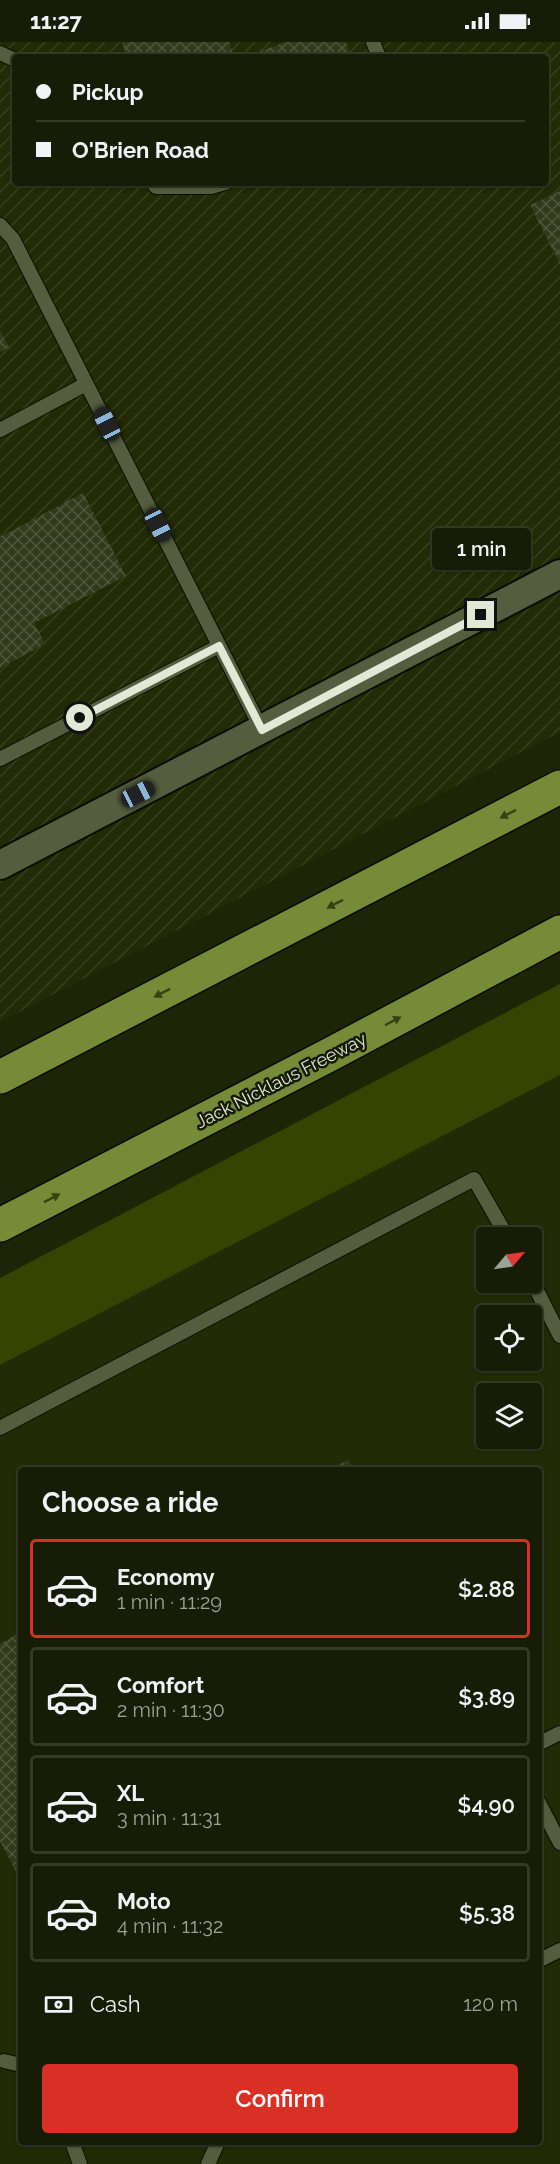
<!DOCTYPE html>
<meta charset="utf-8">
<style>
:root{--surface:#161c05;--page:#1f250f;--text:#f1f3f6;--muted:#9ea19a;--line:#353a27;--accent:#d93025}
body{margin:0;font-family:Raleway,sans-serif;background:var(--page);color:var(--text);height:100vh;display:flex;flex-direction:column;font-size:22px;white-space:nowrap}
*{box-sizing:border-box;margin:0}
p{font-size:20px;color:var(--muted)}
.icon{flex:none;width:33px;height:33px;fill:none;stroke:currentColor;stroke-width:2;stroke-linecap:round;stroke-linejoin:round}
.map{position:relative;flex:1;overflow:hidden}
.side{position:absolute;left:18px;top:1425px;width:524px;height:678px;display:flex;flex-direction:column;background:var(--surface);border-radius:6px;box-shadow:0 2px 4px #0004,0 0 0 2px var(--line)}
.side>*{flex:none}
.top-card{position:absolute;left:12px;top:12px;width:537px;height:132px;border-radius:6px;box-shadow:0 2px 4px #0004,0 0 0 2px var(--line);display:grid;align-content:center;height:132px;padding:0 24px;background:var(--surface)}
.needle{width:39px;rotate:61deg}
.buttons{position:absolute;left:476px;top:1185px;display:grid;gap:12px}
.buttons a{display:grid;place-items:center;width:66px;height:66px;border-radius:6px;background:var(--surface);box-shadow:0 2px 4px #0004,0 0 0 2px var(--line);font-size:30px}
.end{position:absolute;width:27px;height:27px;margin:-14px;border:8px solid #e2e8d6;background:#111;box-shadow:0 0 0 3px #111}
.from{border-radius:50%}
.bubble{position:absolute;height:42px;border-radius:6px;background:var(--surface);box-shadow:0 2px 4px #0004,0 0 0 2px var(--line);font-size:20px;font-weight:600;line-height:42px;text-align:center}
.car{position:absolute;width:18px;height:36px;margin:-18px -9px;border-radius:8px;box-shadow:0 0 4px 2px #0007;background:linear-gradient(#222 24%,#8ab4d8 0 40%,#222 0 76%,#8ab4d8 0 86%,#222 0)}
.top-card b{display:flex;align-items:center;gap:21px;height:57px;font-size:22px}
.top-card b+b{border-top:2px solid var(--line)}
.top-card i{width:15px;height:15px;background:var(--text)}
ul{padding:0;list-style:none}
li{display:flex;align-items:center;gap:18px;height:99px;margin:0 12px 9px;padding:0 12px;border:3px solid var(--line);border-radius:6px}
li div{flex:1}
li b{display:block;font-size:22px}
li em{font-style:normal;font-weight:600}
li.current{border-color:var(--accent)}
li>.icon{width:54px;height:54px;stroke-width:1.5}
h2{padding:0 24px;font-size:27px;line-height:72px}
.pay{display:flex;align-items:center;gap:15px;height:66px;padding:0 24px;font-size:22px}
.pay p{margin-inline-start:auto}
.cta{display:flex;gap:12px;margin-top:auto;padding:12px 24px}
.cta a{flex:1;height:69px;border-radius:6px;background:var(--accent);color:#fff;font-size:24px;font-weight:600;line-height:69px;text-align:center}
.status{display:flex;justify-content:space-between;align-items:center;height:42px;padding:0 30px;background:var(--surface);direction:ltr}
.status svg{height:16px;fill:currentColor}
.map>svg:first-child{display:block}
</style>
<div class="status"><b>11:27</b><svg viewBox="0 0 49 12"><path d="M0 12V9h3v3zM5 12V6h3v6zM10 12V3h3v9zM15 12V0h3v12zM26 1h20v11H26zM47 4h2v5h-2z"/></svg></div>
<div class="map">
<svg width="560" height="2122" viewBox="0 0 560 2122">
<defs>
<pattern id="industrial-furrows" width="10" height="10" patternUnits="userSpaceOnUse" patternTransform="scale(1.5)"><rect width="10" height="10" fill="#222b05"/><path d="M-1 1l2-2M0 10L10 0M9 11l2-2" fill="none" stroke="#37401d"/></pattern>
<pattern id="building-cross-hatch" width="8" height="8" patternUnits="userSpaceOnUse" patternTransform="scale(1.5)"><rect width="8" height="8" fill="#323a1c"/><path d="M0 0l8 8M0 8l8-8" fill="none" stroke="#4f563c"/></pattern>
</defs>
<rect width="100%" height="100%" fill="#1e2507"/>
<path fill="#222b05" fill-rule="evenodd" d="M560 1033V2122H0V1323ZM486 1196H531V1240H486ZM486 1274H531V1318H486ZM486 1352H531V1396H486ZM21 1428H538V2100H21Z"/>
<path fill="url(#industrial-furrows)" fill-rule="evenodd" d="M0 0H560V690L0 980ZM15 15H546V141H15Z"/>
<path fill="#374401" d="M560 942V1033L0 1323V1236Z"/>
<g fill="url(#building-cross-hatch)">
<path d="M122 0H229L234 15H127Z"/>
<path d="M286 0H346L351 15H244Z"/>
<path d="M560 149V222L530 163Z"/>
<path d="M0 288 9 305 0 310Z"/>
<path d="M83 451 126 534 34 581 45 602 0 626V495Z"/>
<path d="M348 1418 354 1428H329Z"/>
<path d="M21 1590V1839L0 1799V1602Z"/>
</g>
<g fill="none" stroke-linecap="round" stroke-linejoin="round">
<g stroke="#080e00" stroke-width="16">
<g id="service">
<path d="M373 0 379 15"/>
<path d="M0 11 15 18"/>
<path d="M153 141 156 145H211L225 141"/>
<path d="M0 183 13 197 262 688"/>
<path d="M0 388 86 342"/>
<path d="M0 717 219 604"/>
<path d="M531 1237 560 1294"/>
<path d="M0 1386 474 1137 508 1196"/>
<path d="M538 1702 560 1691"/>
<path d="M538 1759 560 1801"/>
<path d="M538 1919 560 1908"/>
<path d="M4 2019 21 2023"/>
<path d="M72 2100 80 2122"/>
<path d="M208 2122 218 2100"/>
</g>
</g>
<g stroke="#080e00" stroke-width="32">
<path id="minor" d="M0 823 560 532"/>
</g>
<g stroke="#080e00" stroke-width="36">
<g id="motorway">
<path d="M0 1035 560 745"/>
<path d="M0 1183 329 1013 560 890"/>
</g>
</g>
<use href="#service" stroke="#545d3e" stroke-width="14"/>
<use href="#minor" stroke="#545d3e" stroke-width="28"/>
<use href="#motorway" stroke="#768b38" stroke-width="33"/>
</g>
<defs><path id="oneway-solid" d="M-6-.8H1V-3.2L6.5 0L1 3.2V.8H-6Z" transform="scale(1.5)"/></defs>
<g fill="#374214">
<use href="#oneway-solid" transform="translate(508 772) rotate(153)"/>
<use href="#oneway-solid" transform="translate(335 862) rotate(153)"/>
<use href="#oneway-solid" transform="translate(162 951) rotate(153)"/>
<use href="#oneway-solid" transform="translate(393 979) rotate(-28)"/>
<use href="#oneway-solid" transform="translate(52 1156) rotate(-27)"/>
</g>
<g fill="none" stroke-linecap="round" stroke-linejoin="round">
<path stroke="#e2e8d6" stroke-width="8" d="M80 676 219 604 262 688 481 573"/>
</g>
<g text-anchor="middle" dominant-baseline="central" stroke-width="5" stroke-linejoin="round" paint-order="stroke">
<g font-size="18" fill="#e2e8d6" stroke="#151b01">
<text transform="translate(281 1038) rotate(-27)">Jack Nicklaus Freeway</text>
</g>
</g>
</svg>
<div class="buttons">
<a><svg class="needle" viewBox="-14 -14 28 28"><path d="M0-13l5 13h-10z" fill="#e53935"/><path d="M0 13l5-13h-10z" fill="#9ea19a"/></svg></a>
<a><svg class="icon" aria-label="locate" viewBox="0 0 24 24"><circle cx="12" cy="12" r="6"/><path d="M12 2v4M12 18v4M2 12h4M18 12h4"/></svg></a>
<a><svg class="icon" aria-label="layers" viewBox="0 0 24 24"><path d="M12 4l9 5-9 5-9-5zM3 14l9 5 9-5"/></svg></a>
</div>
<i class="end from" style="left:80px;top:676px"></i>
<i class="end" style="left:481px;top:573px"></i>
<div class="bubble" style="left:432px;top:486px;width:99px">1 min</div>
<i class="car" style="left:107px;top:382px;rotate:333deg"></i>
<i class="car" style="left:158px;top:483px;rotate:153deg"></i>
<i class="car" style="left:138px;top:752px;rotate:63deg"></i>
<div class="top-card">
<b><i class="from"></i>Pickup</b>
<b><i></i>O'Brien Road</b>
</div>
<section class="side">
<h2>Choose a ride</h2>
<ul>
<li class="current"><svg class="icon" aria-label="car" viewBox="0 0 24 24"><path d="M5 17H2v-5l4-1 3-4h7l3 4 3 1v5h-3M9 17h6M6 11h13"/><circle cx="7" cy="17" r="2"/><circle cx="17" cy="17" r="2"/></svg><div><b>Economy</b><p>1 min · 11:29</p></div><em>$2.88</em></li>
<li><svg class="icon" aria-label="car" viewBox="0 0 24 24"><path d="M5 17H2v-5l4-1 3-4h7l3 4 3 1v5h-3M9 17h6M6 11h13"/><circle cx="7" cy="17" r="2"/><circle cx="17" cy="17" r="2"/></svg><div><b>Comfort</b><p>2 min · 11:30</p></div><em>$3.89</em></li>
<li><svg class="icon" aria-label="car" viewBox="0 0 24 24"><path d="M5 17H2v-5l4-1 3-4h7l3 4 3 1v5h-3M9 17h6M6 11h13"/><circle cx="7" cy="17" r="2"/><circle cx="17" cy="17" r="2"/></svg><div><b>XL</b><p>3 min · 11:31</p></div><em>$4.90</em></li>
<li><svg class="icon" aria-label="car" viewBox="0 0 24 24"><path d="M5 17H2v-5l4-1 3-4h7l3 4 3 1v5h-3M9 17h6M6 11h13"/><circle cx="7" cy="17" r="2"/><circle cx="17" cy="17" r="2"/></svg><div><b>Moto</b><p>4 min · 11:32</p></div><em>$5.38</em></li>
</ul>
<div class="pay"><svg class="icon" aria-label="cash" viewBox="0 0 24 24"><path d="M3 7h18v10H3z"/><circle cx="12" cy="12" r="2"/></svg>Cash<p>120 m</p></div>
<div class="cta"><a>Confirm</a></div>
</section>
</div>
